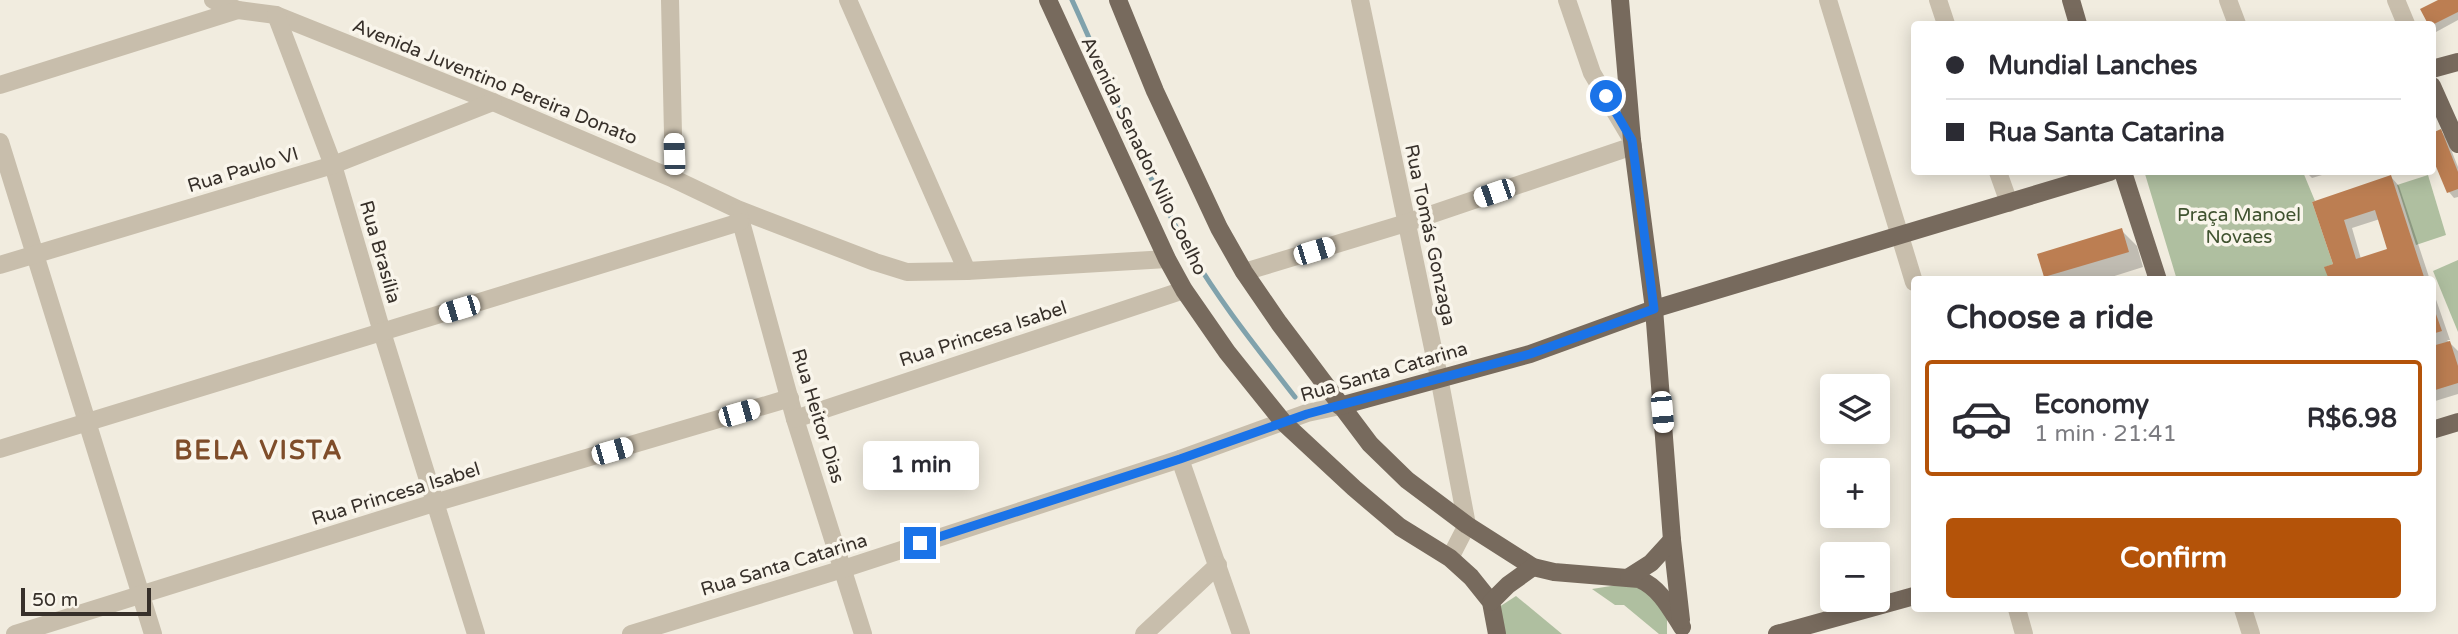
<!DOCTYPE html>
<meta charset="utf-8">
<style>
:root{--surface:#fff;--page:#f7f7f7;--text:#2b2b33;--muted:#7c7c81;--line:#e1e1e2;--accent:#b45309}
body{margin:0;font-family:"Varela Round",sans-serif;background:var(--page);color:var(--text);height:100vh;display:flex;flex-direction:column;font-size:26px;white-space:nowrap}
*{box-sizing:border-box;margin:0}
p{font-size:23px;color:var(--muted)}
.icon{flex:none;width:38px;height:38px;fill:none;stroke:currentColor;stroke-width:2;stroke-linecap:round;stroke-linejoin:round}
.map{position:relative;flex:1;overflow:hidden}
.sheet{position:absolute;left:1911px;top:276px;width:525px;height:336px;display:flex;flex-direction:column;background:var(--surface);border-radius:7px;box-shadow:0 4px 18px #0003}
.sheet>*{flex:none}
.top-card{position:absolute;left:1911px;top:21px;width:525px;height:154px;border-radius:7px;box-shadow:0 4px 18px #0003;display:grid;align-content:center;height:154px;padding:0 35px;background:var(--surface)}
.tools{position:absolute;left:1820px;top:374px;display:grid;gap:14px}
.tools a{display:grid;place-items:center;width:70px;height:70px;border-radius:7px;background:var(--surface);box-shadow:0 4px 18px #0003;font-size:35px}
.scale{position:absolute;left:21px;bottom:18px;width:130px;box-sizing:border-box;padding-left:7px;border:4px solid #37302a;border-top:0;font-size:19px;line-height:24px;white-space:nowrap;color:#37302a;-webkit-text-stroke:5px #f9f5eb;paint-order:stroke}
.end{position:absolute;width:32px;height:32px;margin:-16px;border:9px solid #1a73e8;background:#fff;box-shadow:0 0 0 4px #fff}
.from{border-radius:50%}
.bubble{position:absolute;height:49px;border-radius:7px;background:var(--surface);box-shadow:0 4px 18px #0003;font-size:23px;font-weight:700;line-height:49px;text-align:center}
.car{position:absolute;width:21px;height:42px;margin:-21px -10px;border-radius:9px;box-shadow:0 0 5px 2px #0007;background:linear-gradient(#fff 24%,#345 0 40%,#fff 0 76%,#345 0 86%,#fff 0)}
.top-card b{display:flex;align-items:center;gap:24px;height:66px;font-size:26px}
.top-card b+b{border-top:2px solid var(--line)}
.top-card i{width:18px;height:18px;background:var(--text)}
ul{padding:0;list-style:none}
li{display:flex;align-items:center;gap:21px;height:116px;margin:0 14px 10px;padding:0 21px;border:4px solid transparent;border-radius:7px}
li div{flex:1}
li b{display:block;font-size:26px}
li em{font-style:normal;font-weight:700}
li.current{border-color:var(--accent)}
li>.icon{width:63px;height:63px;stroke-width:1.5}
h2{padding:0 35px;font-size:32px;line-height:84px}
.button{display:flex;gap:14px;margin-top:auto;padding:14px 35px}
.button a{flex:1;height:80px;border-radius:7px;background:var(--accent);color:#fff;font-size:28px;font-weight:700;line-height:80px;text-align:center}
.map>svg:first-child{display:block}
</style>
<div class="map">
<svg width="2458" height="634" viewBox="0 0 2458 634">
<rect width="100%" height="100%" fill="#f1ecdf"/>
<g fill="#afbfa0">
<path d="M2152 172H2303L2315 201 2312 202 2333 264 2325 267 2329 280H2177L2145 174Z"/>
<path d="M2428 175 2446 235 2416 245 2397 185Z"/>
<path d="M2458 260V332L2433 271Z"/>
<path d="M1636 582 1667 611V634H1659L1624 605H1615L1592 589Z"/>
<path d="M1516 596 1562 634H1494L1499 607Z"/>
</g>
<g fill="#0003" fill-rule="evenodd">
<path d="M2441 0H2458V20L2436 32 2422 10Z"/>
<path d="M2440 131 2446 137 2458 167V197L2454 198 2449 192 2432 152Z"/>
<path d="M2306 172H2332L2312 178Z"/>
<path d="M2391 177 2399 186 2430 280H2331L2335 265 2314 203ZM2380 219 2389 251 2361 259 2352 228Z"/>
<path d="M2121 230 2137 246 2143 267 2102 280H2049L2045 276Z"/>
<path d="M2432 288 2450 340H2447L2458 351V394L2432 402Z"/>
</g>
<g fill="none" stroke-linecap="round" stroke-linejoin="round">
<path stroke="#80a2ac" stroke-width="5" d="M1072 0C1110 82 1141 168 1187 246 1218 300 1257 348 1295 397"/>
</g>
<g fill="#bc7e52" fill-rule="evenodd">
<path d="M2438 0H2458V12L2432 25 2428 24 2420 9Z"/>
<path d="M2441 129 2458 172V189L2447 193 2432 157V133Z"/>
<path d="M2391 175 2425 280H2398L2397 278 2390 280H2329L2324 267 2333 264 2312 202ZM2375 210 2387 249 2356 259 2344 220Z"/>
<path d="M2122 228 2129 252 2044 277 2037 254Z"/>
<path d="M2432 303 2442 331 2432 334Z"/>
<path d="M2450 341 2458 366V383L2432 391V346Z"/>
</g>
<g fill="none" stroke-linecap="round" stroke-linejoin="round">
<g stroke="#c8beac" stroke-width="18">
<path d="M213 0 238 10 276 15 493 102 674 179 737 209 875 262 907 272 967 271 1167 259"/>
<path d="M670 0 674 179"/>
<path d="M848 0 967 271"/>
<path d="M1360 0 1439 377 1467 525 1450 558"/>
<path d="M1567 0 1592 73 1632 140"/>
<path d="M1828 0 1914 282"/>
<path d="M1938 0 1946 24"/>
<path d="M2228 0 2237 24"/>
<path d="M2396 0 2406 24"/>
<path d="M276 15 333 165 382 332 476 634"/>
<path d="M0 85 238 10"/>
<path d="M0 142 153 634"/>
<path d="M1998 172 2009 203"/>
<path d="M738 211 795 419 863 634"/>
<path d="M0 265 333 165 493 102"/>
<path d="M1244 272 1406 223 1633 146"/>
<path d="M795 419 1184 290"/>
<path d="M0 449 740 222"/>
<path d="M1180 459 1241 634"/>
<path d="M2017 609 2024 634"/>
<path d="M2243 609 2251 634"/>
<path d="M15 634 434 503 790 398"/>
<path d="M631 634 843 569 1180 459 1307 413 1340 406"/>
<path d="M1144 634 1218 565"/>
</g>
<g stroke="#776a5d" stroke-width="18">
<path d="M1048 0 1167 259 1184 290 1227 352 1284 423 1354 488 1400 527 1450 558 1471 577 1491 602 1497 634"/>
<path d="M1118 0 1155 91 1219 228 1244 272 1279 323 1370 444 1407 480 1467 525 1533 567 1554 572 1639 579C1660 588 1670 608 1682 627"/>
<path d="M1620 0 1632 140 1654 309 1672 540 1681 620"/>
<path d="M2071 0 2078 24"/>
<path d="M2432 69 2458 62"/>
<path d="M2432 86 2458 144"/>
<path d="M2123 172 2158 280"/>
<path d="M1340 406 1530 354 1654 309 2110 172"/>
<path d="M2432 430 2458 422"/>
<path d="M1629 577 1651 563 1672 540"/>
<path d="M1491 602 1508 585 1533 567"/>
<path d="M1777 634 1914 596"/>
</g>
</g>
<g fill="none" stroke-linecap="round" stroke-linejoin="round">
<path stroke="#1a73e8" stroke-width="9" d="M920 543 1180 459 1307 414 1530 354 1654 309 1632 140 1606 96"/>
</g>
<g text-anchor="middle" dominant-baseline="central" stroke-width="7" stroke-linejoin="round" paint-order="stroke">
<g font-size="19" fill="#37302a" stroke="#f9f5eb">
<text transform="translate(495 82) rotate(22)">Avenida Juventino Pereira Donato</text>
<text transform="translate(1144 156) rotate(64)">Avenida Senador Nilo Coelho</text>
<text transform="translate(243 170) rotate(-17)">Rua Paulo VI</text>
<text transform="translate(1430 235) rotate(78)">Rua Tomás Gonzaga</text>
<text transform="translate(380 252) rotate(74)">Rua Brasília</text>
<text transform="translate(983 334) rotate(-18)">Rua Princesa Isabel</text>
<text transform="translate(1384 372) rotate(-16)">Rua Santa Catarina</text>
<text transform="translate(818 416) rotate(73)">Rua Heitor Dias</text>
<text transform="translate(396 494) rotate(-17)">Rua Princesa Isabel</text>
<text transform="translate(784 565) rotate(-17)">Rua Santa Catarina</text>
</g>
<g font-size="19" fill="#405330" stroke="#f9f5eb">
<text x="2239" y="215">Praça Manoel<tspan x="2239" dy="22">Novaes</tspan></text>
</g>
<g font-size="26" font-weight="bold" letter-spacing="2" fill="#7f4d2a" stroke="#f9f5eb">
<text x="259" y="450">BELA VISTA</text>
</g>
</g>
</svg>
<div class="tools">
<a><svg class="icon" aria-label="layers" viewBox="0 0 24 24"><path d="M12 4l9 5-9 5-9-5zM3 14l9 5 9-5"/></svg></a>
<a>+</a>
<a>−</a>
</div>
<div class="scale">50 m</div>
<i class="end from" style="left:1606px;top:96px"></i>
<i class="end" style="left:920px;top:543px"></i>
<div class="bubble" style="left:863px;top:441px;width:116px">1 min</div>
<i class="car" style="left:674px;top:154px;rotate:358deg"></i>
<i class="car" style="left:1494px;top:193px;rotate:251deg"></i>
<i class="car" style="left:1314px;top:251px;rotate:73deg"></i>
<i class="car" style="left:459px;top:309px;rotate:253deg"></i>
<i class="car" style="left:1662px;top:412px;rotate:175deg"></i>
<i class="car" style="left:739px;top:413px;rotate:74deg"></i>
<i class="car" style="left:612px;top:451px;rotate:74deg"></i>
<div class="top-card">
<b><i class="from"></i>Mundial Lanches</b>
<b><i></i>Rua Santa Catarina</b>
</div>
<section class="sheet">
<h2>Choose a ride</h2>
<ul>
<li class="current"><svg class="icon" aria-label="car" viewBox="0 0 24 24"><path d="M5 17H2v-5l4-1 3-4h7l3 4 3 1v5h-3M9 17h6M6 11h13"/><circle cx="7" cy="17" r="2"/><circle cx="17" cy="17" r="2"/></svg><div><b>Economy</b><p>1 min · 21:41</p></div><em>R$6.98</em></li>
</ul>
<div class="button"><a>Confirm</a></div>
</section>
</div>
